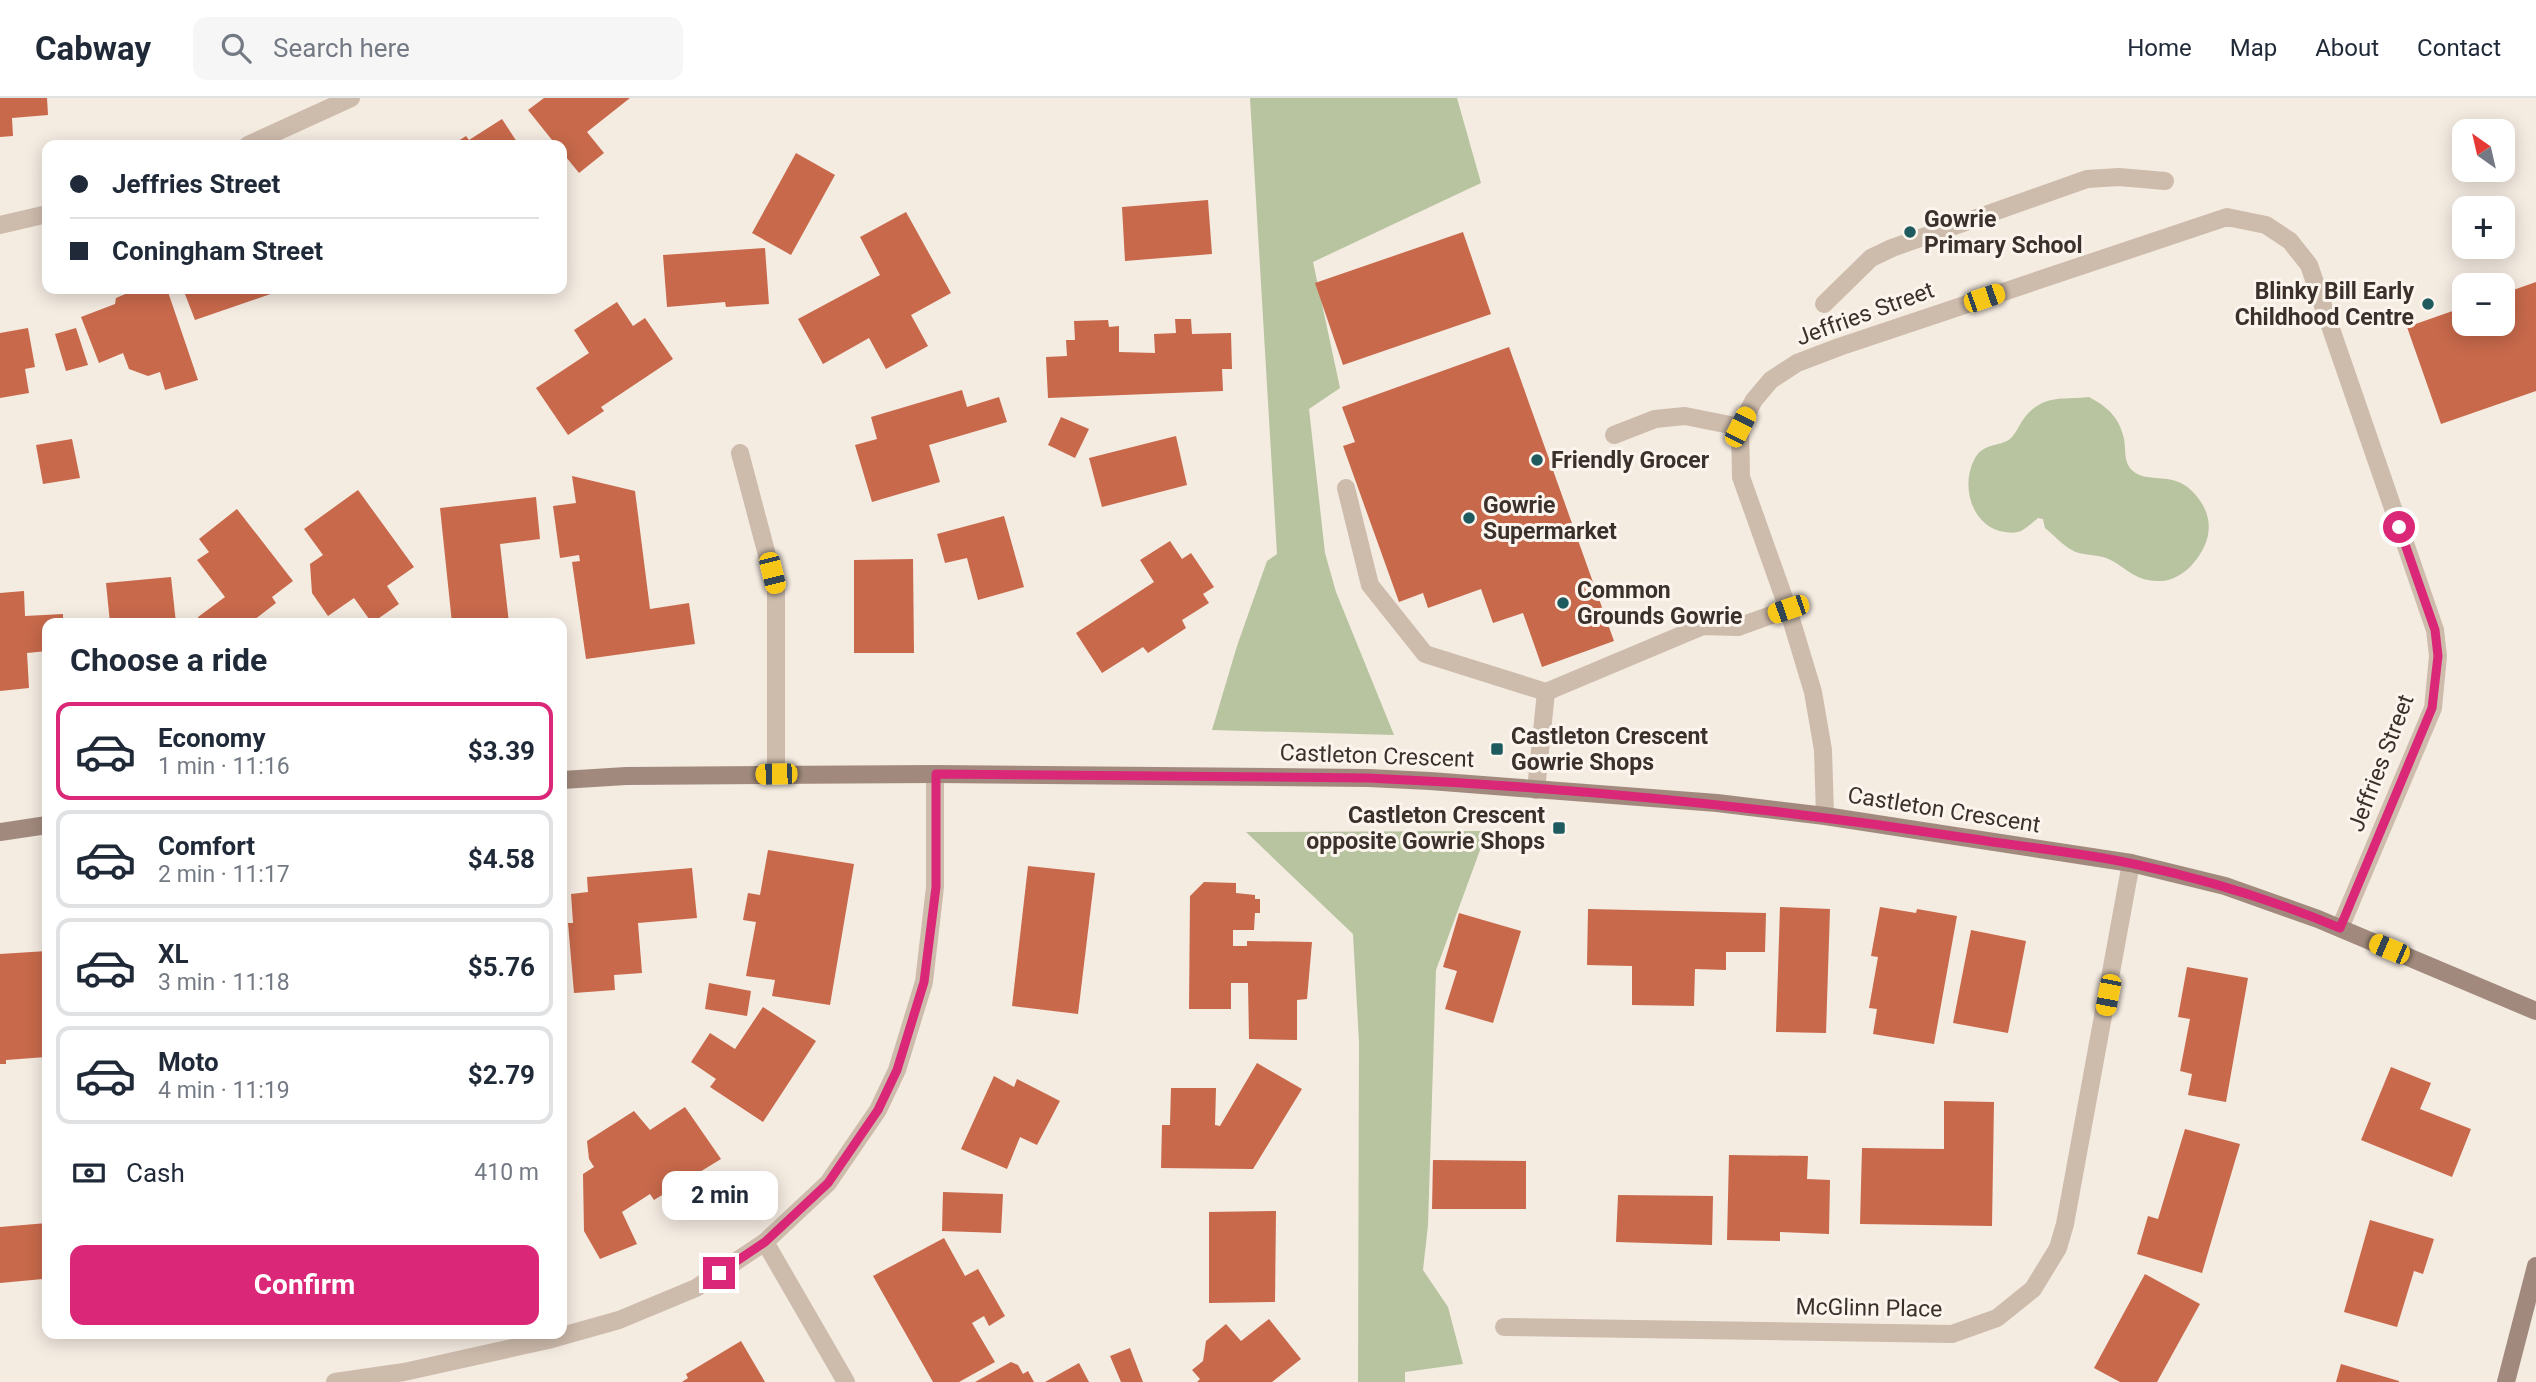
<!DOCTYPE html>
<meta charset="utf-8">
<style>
:root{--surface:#fff;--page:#f6f6f7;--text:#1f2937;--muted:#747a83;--line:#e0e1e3;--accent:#db2777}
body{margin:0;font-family:Roboto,sans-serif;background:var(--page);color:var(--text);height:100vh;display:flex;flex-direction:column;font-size:26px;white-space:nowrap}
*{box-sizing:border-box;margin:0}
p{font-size:23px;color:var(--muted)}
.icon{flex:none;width:38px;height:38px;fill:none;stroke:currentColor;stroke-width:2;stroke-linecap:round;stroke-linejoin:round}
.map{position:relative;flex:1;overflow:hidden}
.sheet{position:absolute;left:42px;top:520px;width:525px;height:721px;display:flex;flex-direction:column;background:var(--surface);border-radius:14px;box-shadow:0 4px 18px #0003}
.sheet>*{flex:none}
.guide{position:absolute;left:42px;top:42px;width:525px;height:154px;border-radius:14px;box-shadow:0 4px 18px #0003;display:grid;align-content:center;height:154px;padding:0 28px;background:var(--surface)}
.needle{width:46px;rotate:326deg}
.tools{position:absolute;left:2452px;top:21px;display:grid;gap:14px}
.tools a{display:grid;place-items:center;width:63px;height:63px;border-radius:14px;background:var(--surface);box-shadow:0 4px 18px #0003;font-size:35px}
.end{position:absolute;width:32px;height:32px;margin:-16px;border:9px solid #db2777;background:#fff;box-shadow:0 0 0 4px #fff}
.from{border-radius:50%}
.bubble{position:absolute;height:49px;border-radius:14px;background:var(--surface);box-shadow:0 4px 18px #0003;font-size:23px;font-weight:700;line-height:49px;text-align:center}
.car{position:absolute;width:21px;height:42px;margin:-21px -10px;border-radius:9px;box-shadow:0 0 5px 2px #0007;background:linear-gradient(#f5c518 24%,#345 0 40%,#f5c518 0 76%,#345 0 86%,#f5c518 0)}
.guide b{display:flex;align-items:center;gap:24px;height:66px;font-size:26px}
.guide b+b{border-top:2px solid var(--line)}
.guide i{width:18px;height:18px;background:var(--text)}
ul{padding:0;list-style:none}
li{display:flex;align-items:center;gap:21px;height:98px;margin:0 14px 10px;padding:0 14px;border:4px solid var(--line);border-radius:14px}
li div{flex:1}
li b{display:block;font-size:26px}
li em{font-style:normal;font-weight:700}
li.selected{border-color:var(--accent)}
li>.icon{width:63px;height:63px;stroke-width:1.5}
h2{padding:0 28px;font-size:32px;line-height:84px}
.pay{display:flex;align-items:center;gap:18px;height:77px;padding:0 28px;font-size:26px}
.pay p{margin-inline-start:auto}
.primary-button{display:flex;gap:14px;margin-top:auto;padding:14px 28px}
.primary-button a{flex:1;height:80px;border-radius:14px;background:var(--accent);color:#fff;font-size:28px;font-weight:700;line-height:80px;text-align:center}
header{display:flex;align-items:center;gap:42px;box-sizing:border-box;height:98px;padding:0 35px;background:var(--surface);border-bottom:2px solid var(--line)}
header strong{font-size:33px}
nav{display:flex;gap:38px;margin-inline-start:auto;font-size:24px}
.search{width:490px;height:63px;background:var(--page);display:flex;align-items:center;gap:18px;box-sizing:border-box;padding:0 24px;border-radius:14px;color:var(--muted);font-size:26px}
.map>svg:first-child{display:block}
</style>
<header>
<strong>Cabway</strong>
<div class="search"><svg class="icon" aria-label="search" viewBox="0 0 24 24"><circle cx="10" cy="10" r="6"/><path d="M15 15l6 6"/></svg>Search here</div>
<nav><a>Home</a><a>Map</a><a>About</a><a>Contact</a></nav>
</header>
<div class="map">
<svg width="2536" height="1284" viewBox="0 0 2536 1284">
<rect width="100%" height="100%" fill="#f4ebe1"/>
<g fill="#b8c4a0">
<path d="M1250 0H1457L1481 85 1313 164 1340 290 1309 311 1325 455 1336 494 1394 637 1212 632 1237 548 1267 463 1277 456Z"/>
<path d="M2089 299C2106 308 2118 318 2123 337 2127 349 2122 364 2133 373 2148 386 2172 373 2192 393 2216 417 2213 444 2191 468 2183 476 2171 484 2158 483 2133 483 2126 468 2106 460 2098 457 2088 457 2079 455 2067 452 2055 438 2045 430L2043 421 2038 420C2033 424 2027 430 2021 433 2016 435 2011 435 2005 434 1973 430 1960 390 1974 362 1983 344 2000 349 2010 341 2016 336 2020 325 2025 319 2044 296 2062 302 2089 299Z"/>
<path d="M1487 733 1436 872 1428 1127 1423 1172 1448 1209 1463 1266 1405 1274V1284H1358L1359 944 1353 836 1246 734Z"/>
</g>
<g fill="#c8694b">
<path d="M0 0H47L48 17 12 20 13 38 0 39Z"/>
<path d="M544 0H630L587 34 604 55 579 75 562 54V47H556L528 12Z"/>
<path d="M502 21 519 47H452L466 38 469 42Z"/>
<path d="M796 55 835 77 791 157 752 135Z"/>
<path d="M1208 102 1212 156 1125 163 1122 109Z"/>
<path d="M906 114 951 195 911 217 928 248 886 271 869 240 823 266 798 221 880 177 860 139Z"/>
<path d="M1463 134 1491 216 1343 267 1315 185Z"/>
<path d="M765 150 769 206 726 209 725 204 667 209 663 157Z"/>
<path d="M2536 184V293L2441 326 2407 229 2464 209V226H2502V196Z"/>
<path d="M137 191H167L198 282 165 292 160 274 148 278 129 271 123 255 99 265 81 219 115 206 116 200Z"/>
<path d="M183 191H285L195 222Z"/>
<path d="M617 204 633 228 645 220 673 261 601 309 604 313 568 337 536 290 589 255 574 232Z"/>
<path d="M1175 221H1191L1192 236 1231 235 1232 271H1222L1223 293 1048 300 1046 259 1067 258 1066 242H1075L1074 223 1108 222 1109 229 1119 228V254L1155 255 1154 236 1176 235Z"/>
<path d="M28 230 35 269 25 271 29 295 0 300V235Z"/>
<path d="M76 230 88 267 66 273 55 236Z"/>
<path d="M1509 249 1614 543 1542 569 1523 515 1493 525 1481 491 1428 510 1423 495 1399 504 1343 348 1355 344 1342 309Z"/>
<path d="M962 292 967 309 999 299 1007 324 929 347 940 384 872 404 855 347 877 341 871 319Z"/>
<path d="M1061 319 1089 331 1075 360 1048 347Z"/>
<path d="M1176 338 1187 387 1102 409 1089 360Z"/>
<path d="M72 341 80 380 43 386 36 347Z"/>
<path d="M572 378 635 393 650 511 689 505 695 546 586 561 572 464 580 463 579 457 560 460 553 408 576 405Z"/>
<path d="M358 392 414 469 387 488 399 506 372 525 354 500 328 518 312 495 310 466 323 457 304 431Z"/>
<path d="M536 399 540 441 500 446 509 525H452L440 410Z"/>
<path d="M237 411 293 483 272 499 276 505 250 525H199L198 519 225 499 197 462 209 454 199 441Z"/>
<path d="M1004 418 1024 489 978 502 967 460 945 465 937 436Z"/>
<path d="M1170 443 1182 461 1191 455 1214 489 1203 496 1209 505 1182 522 1186 530 1148 555 1143 549 1102 575 1076 535 1154 484 1140 462Z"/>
<path d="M913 461 914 555H854V462Z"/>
<path d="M171 479 176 525H110L106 485Z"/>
<path d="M24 493 25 518 63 516V525H47V553L27 555 29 590 0 593V495Z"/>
<path d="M768 752 854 766 830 907 772 898 775 882 746 878 756 824 743 822 748 795 760 797Z"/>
<path d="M1028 768 1095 775 1078 916 1012 908Z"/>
<path d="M692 770 697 820 638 825 642 875 614 877 615 892 574 895 568 825H573L571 796 588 794 587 779Z"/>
<path d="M1204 784 1236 785V795L1255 797V801H1260V815H1255L1254 832H1233V848H1247V843L1312 844 1307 901 1297 902V942L1249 941 1248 885H1231V911H1189L1190 798Z"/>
<path d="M1780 809 1830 811 1826 935 1776 934Z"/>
<path d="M1880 809 1916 815 1917 811 1957 818 1934 946 1873 936 1877 911 1869 910 1878 859 1871 858Z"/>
<path d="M1588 811 1766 815 1765 854H1726V872L1695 871 1694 908 1632 907V868L1587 867Z"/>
<path d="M1459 815 1521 833 1493 925 1445 911 1457 873 1443 869Z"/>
<path d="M1971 832 2026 843 2008 935 1953 925Z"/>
<path d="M47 853V938H44L46 959 6 962V966H0V856Z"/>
<path d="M2187 869 2248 880 2226 1004 2188 997 2192 976 2180 973 2190 921 2178 919Z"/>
<path d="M709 885 751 893 747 918 705 911Z"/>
<path d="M763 909 816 943 763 1024 710 989 716 981 691 964 710 935 735 951Z"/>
<path d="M1257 965 1302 991 1253 1071 1161 1070 1162 1027H1170L1171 990H1216L1215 1027 1220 1028Z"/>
<path d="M2391 969 2431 985 2420 1011 2471 1031 2452 1079 2361 1042Z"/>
<path d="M994 978 1014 989 1017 981 1060 1003 1037 1047 1020 1039 1007 1071 961 1051Z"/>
<path d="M1944 1003 1994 1004 1992 1128 1860 1126 1862 1050 1944 1051Z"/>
<path d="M685 1009 721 1061 654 1102 650 1096 622 1114 637 1146 600 1161 584 1133 583 1076 594 1069 589 1061 587 1043 634 1013 650 1032Z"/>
<path d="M2185 1031 2240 1046 2202 1175 2137 1156 2148 1118 2158 1121Z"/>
<path d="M1729 1057 1808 1058 1807 1081 1830 1082 1829 1136 1780 1134V1143L1727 1142Z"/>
<path d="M1433 1062 1526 1063V1111H1432Z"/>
<path d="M943 1094 1003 1096 1001 1135 942 1133Z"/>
<path d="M1618 1097 1713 1098 1712 1147 1616 1144Z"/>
<path d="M1276 1113 1275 1204 1209 1205V1114Z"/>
<path d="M2370 1122 2434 1141 2423 1176 2414 1173 2397 1229 2344 1214Z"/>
<path d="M47 1125V1197H44L43 1181 0 1185V1129Z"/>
<path d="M944 1140 965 1178 978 1171 1005 1218 989 1228 984 1218 972 1225 995 1264 959 1284H933L873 1178Z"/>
<path d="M2145 1176 2200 1206 2157 1284H2120L2094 1270Z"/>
<path d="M1269 1221 1301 1261 1272 1284H1197L1200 1281 1192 1272 1203 1263 1206 1243 1226 1226 1241 1243Z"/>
<path d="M741 1243 765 1284H682L688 1280 686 1276Z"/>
<path d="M1130 1250 1143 1284H1121L1110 1258Z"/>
<path d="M1011 1264 1018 1267 1023 1276 1028 1273 1034 1284H975Z"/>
<path d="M1079 1265 1089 1284H1045Z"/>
<path d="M2341 1266 2399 1283V1284H2336Z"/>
</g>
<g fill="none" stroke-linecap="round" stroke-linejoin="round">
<g stroke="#cdbbac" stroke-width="18">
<path d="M1824 206 1871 160 1892 150 2087 81 2119 79 2165 83"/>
<path d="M1614 337 1655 321 1685 318 1740 329"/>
<path d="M1346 390 1370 487 1425 556 1546 594"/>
<path d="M1536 692 1546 594 1703 528 1738 529 1788 511"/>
</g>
<g stroke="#cdbbac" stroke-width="18">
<path d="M248 47 351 0"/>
<path d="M0 127 47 116"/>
<path d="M740 355 776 491V676"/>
<path d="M1825 718 1823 652 1813 594 1788 511 1741 379 1740 329 1754 302 1771 282 1797 265 1839 249 2227 119 2266 127 2290 143 2309 167 2435 532 2438 558 2433 610 2340 830"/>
<path d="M765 1144 846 1284"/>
<path d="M1504 1229 1952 1236 1997 1220 2033 1191 2058 1150 2065 1126 2131 765"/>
<path d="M335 1284 404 1274 548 1242 619 1222 696 1190 765 1144 828 1085 878 1012 897 972 924 884 935 789V676"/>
</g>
<g stroke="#a18a7d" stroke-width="18">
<path d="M562 682 626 678 935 676 1368 680 1430 683 1717 705 1825 718 2131 765 2225 788 2318 821 2536 913"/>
<path d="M0 734 47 727"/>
<path d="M2506 1284 2536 1168"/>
</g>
</g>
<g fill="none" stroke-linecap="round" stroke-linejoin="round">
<path stroke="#db2777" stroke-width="9" d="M719 1175 765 1144 828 1085 878 1012 897 972 924 884 936 789V676L1368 680C1569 689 1768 709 1967 740 2022 749 2079 754 2134 766 2205 781 2273 802 2340 830L2432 610 2438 558 2435 532 2399 429"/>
</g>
<g fill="#1f5a5e" stroke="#fbf5ee" stroke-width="2.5">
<circle cx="1910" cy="134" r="7"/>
<circle cx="2428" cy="206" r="7"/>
<circle cx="1537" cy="362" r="7"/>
<circle cx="1469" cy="420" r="7"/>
<circle cx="1563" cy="505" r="7"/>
<rect x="1490" y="644" width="14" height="14" rx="3.5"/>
<rect x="1552" y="723" width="14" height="14" rx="3.5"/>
</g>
<g text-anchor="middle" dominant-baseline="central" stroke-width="6" stroke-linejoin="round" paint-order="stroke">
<g font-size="23" font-weight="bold" fill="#3b302b" stroke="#fbf5ee" text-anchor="start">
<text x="1924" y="121">Gowrie<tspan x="1924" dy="26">Primary School</tspan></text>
<text x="2414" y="193" text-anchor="end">Blinky Bill Early<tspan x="2414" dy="26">Childhood Centre</tspan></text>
<text x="1551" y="362">Friendly Grocer</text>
<text x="1483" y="407">Gowrie<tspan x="1483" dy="26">Supermarket</tspan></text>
<text x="1577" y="492">Common<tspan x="1577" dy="26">Grounds Gowrie</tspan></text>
<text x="1511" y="638">Castleton Crescent<tspan x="1511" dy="26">Gowrie Shops</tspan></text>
<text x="1545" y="717" text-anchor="end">Castleton Crescent<tspan x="1545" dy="26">opposite Gowrie Shops</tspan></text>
</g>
<g font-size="23" fill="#3b302b" stroke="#fbf5ee">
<text transform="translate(1865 216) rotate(-20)">Jeffries Street</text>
<text transform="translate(1377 658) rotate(2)">Castleton Crescent</text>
<text transform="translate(2381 665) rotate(-69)">Jeffries Street</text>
<text transform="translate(1944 712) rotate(9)">Castleton Crescent</text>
<text transform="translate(1869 1210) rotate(1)">McGlinn Place</text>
</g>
</g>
</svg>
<div class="tools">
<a><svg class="needle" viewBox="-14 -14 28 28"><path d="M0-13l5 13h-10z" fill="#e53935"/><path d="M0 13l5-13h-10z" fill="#747a83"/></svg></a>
<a>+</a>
<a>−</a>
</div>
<i class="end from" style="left:2399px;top:429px"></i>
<i class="end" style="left:719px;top:1175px"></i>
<div class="bubble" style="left:662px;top:1073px;width:116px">2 min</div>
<i class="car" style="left:1984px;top:200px;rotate:71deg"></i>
<i class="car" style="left:1740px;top:329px;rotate:27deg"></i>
<i class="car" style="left:772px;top:475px;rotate:166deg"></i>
<i class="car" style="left:1788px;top:511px;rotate:251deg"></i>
<i class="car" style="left:776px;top:676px;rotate:269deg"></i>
<i class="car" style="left:2389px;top:851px;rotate:293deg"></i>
<i class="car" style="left:2108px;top:897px;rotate:191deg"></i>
<div class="guide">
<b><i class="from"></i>Jeffries Street</b>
<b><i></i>Coningham Street</b>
</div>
<section class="sheet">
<h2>Choose a ride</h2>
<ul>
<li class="selected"><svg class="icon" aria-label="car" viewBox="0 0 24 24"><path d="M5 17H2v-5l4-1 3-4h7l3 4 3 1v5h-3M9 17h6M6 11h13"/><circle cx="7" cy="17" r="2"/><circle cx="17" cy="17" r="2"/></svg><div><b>Economy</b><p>1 min · 11:16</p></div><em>$3.39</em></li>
<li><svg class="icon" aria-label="car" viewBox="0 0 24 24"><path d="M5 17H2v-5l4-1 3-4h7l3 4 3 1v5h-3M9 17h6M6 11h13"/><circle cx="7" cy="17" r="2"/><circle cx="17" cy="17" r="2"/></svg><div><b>Comfort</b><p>2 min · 11:17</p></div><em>$4.58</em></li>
<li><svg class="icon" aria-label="car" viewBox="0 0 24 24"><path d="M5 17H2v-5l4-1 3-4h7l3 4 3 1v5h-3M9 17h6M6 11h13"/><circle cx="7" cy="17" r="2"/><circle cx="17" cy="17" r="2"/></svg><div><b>XL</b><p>3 min · 11:18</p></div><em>$5.76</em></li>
<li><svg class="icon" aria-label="car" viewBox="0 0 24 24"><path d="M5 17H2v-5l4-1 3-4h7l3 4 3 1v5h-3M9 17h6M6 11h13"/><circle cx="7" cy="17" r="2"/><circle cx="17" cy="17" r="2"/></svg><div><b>Moto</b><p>4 min · 11:19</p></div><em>$2.79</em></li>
</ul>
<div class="pay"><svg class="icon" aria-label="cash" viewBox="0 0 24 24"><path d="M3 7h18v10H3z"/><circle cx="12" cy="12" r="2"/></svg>Cash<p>410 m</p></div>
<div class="primary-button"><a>Confirm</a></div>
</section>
</div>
